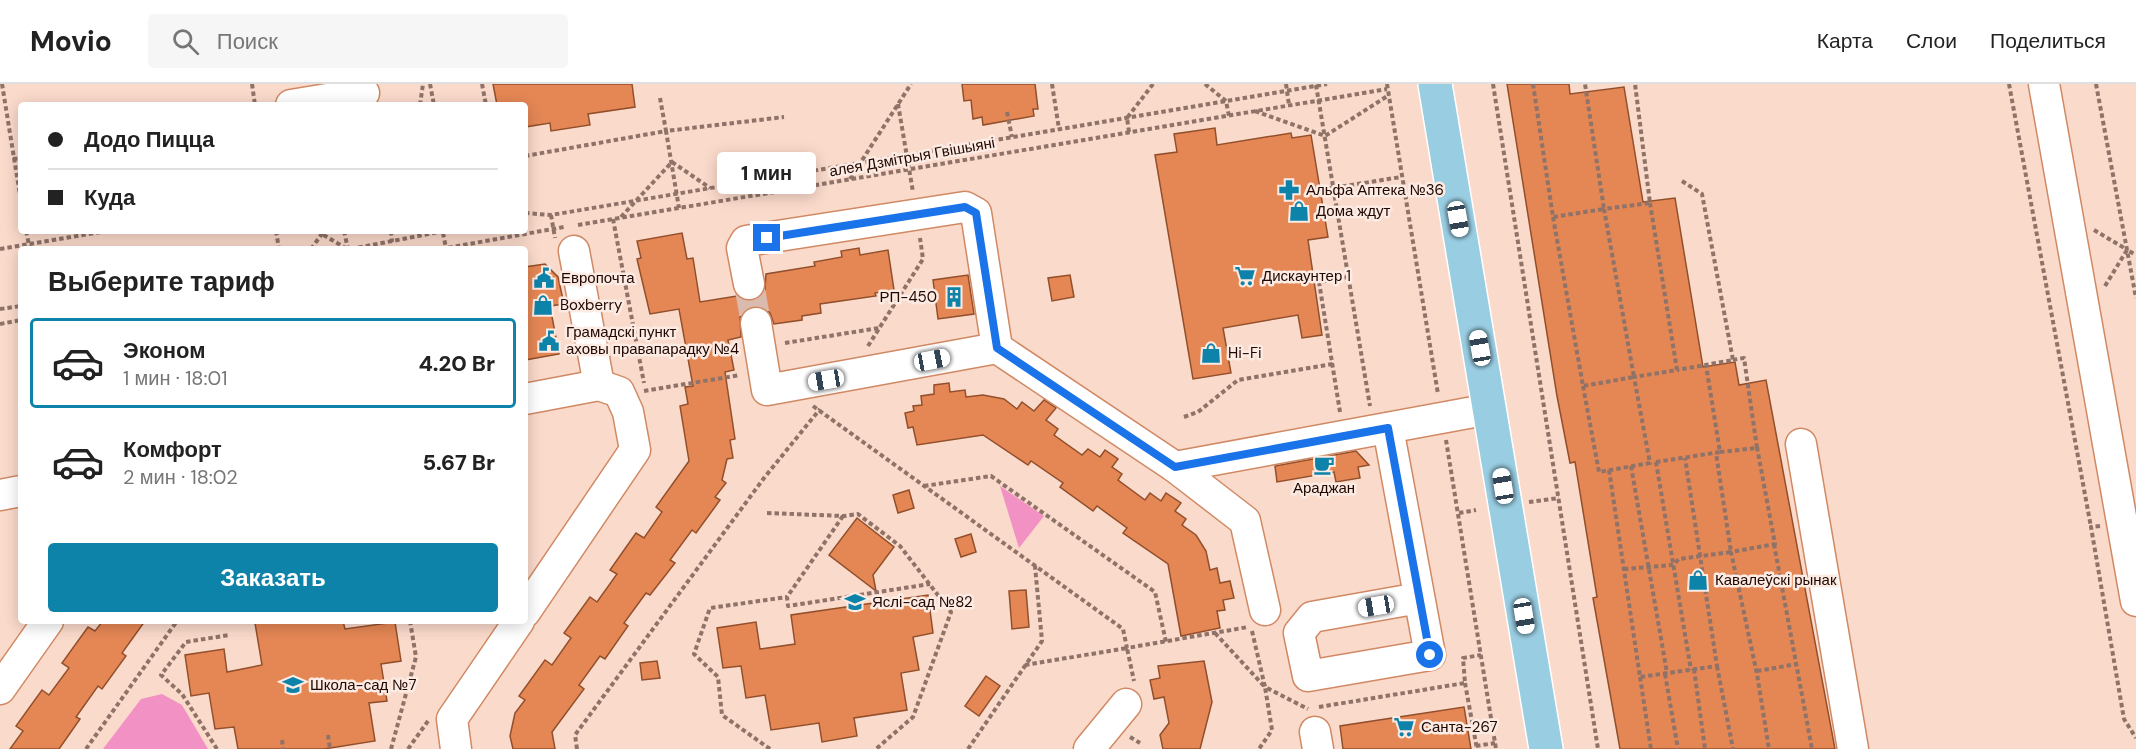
<!DOCTYPE html>
<html lang="ru">
<meta charset="utf-8">
<style>
:root{--surface:#fff;--page:#f6f6f6;--text:#222;--muted:#767676;--line:#e0e0e0;--accent:#0e83a9}
body{margin:0;font-family:"DM Sans",sans-serif;background:var(--page);color:var(--text);height:100vh;display:flex;flex-direction:column;font-size:22px;white-space:nowrap}
*{box-sizing:border-box;margin:0}
p{font-size:20px;color:var(--muted)}
.icon{flex:none;width:33px;height:33px;fill:none;stroke:currentColor;stroke-width:2;stroke-linecap:round;stroke-linejoin:round}
.map{position:relative;flex:1;overflow:hidden}
.panel{position:absolute;left:18px;top:162px;width:510px;height:378px;display:flex;flex-direction:column;background:var(--surface);border-radius:6px;box-shadow:0 3px 15px #0003}
.panel>*{flex:none}
.banner{position:absolute;left:18px;top:18px;width:510px;height:132px;border-radius:6px;box-shadow:0 3px 15px #0003;display:grid;align-content:center;height:132px;padding:0 30px;background:var(--surface)}
.end{position:absolute;width:27px;height:27px;margin:-14px;border:8px solid #1a73e8;background:#fff;box-shadow:0 0 0 3px #fff}
.from{border-radius:50%}
.bubble{position:absolute;height:42px;border-radius:6px;background:var(--surface);box-shadow:0 3px 15px #0003;font-size:20px;font-weight:800;line-height:42px;text-align:center}
.car{position:absolute;width:18px;height:36px;margin:-18px -9px;border-radius:8px;box-shadow:0 0 4px 2px #0007;background:linear-gradient(#fff 24%,#345 0 40%,#fff 0 76%,#345 0 86%,#fff 0)}
.banner b{display:flex;align-items:center;gap:21px;height:57px;font-size:22px}
.banner b+b{border-top:2px solid var(--line)}
.banner i{width:15px;height:15px;background:var(--text)}
ul{padding:0;list-style:none}
li{display:flex;align-items:center;gap:18px;height:90px;margin:0 12px 9px;padding:0 18px;border:3px solid transparent;border-radius:6px}
li div{flex:1}
li b{display:block;font-size:22px}
li em{font-style:normal;font-weight:800}
li.selected{border-color:var(--accent)}
li>.icon{width:54px;height:54px;stroke-width:1.5}
h2{padding:0 30px;font-size:27px;line-height:72px}
.primary-button{display:flex;gap:12px;margin-top:auto;padding:12px 30px}
.primary-button a{flex:1;height:69px;border-radius:6px;background:var(--accent);color:#fff;font-size:24px;font-weight:800;line-height:69px;text-align:center}
header{display:flex;align-items:center;gap:36px;box-sizing:border-box;height:84px;padding:0 30px;background:var(--surface);border-bottom:2px solid var(--line)}
header strong{font-size:28px}
nav{display:flex;gap:33px;margin-inline-start:auto;font-size:21px}
.search{width:420px;height:54px;background:var(--page);display:flex;align-items:center;gap:15px;box-sizing:border-box;padding:0 21px;border-radius:6px;color:var(--muted);font-size:22px}
.map>svg:first-child{display:block}
</style>
<header>
<strong>Movio</strong>
<div class="search"><svg class="icon" aria-label="search" viewBox="0 0 24 24"><circle cx="10" cy="10" r="6"/><path d="M15 15l6 6"/></svg>Поиск</div>
<nav><a>Карта</a><a>Слои</a><a>Поделиться</a></nav>
</header>
<div class="map">
<svg width="2136" height="665" viewBox="0 0 2136 665">
<rect width="100%" height="100%" fill="#fadacb"/>
<g fill="#f291c4">
<path d="M1000 402 1044 432 1019 464Z"/>
<path d="M162 610 182 621 208 665H103L141 615Z"/>
</g>
<g fill="#e58755" stroke="#924f2b" stroke-width="1.5">
<path d="M493 0H632L635 23 588 30 590 41 551 47 550 39 525 43V21H497Z"/>
<path d="M962 0H1035L1038 25H1033L1034 32 983 41 982 33 973 35 971 16 964 17Z"/>
<path d="M1507 0H1569L1570 10 1624 3 1643 118 1675 114 1703 283 1735 278 1739 301 1766 296 1835 665H1620L1593 514 1597 513 1575 378 1570 379 1557 312Z"/>
<path d="M1215 44 1217 61 1291 49 1292 54 1311 51 1328 153 1308 156 1322 251 1302 254 1298 231 1223 244 1231 289 1193 295 1155 71 1177 68 1174 50Z"/>
<path d="M682 149 687 175 693 174 700 218 737 212 744 216 753 217 765 206 766 190 815 182 814 178 842 173 841 167 859 164 860 171 888 166 894 206 875 209 876 212 820 220 821 229 802 232V236L774 240 770 229 763 223 754 222 745 226 740 233 741 253 728 256 734 286 725 288 735 355 730 356 733 374 727 375 722 396 726 399 715 413 720 416 696 449 692 446 670 476 675 479 650 511 646 509 624 539 628 542 605 575 600 572 579 601 584 605 552 648 555 665H513L510 652 515 629 525 616 519 612 545 576 552 581 571 554 564 549 590 513 597 518 617 490 610 486 636 449 644 454 662 428 656 423 689 377 680 322 688 320 685 303 693 302 679 225 650 230 637 175 641 174 637 157Z"/>
<path d="M545 180 558 193 564 220 550 222 559 270 525 276V183Z"/>
<path d="M968 191 974 230 938 235 933 196Z"/>
<path d="M1070 191 1074 213 1052 217 1048 194Z"/>
<path d="M949 299 950 308 965 306 966 313 983 311 1004 315 1017 325 1022 318 1034 327 1044 316 1056 324 1046 336 1058 345 1054 351 1082 371 1088 365 1100 373 1105 366 1118 375 1112 383 1122 390 1118 396 1145 416 1150 409 1161 417 1166 409 1181 419 1175 427 1186 435 1182 441 1196 451 1206 467 1210 486 1217 484 1220 499 1230 497 1234 514 1223 516 1225 526 1217 527 1220 544 1181 552 1168 480 1123 449 1127 444 1097 422 1093 427 1060 403 1063 399 1031 377 1028 381 983 351 917 361 913 343 908 344 905 329 914 327 913 322 922 321 921 312 934 310V301Z"/>
<path d="M1356 367 1369 381 1358 383 1360 394 1336 398 1334 388 1277 398 1275 382Z"/>
<path d="M909 406 914 424 898 429 893 411Z"/>
<path d="M857 434 894 463 873 491 876 507 829 471Z"/>
<path d="M971 450 976 468 961 473 955 455Z"/>
<path d="M1026 506 1029 543 1012 545 1009 507Z"/>
<path d="M928 511 933 549 913 553 919 586 901 589 907 626 854 634 857 652 822 658 819 639 771 646 765 611 746 614 741 582 723 584 717 544 756 538 760 565 795 560 791 531Z"/>
<path d="M103 537H145L122 569 126 572 102 605 98 602 76 633 80 635 59 665H10L23 647 16 642 42 606 49 611 69 584 62 579 88 543 95 547Z"/>
<path d="M265 537H343L345 545 395 538 401 577 381 580 387 617 369 619 375 657 324 665H238L234 643 215 645 209 609 191 612 185 571 224 565 227 588 262 581 255 539Z"/>
<path d="M657 577 660 594 642 596 640 579Z"/>
<path d="M1204 577 1212 618 1200 665H1163L1160 651 1169 639 1164 613 1154 615 1150 596 1160 594 1158 582Z"/>
<path d="M986 592 1000 602 979 632 965 622Z"/>
<path d="M1464 623 1471 665H1343L1340 642Z"/>
</g>
<g fill="none" stroke-linecap="round" stroke-linejoin="round">
<path stroke="#d9baad" stroke-width="30" stroke-dasharray="30 15" stroke-linecap="butt" d="M749 200 756 239"/>
<g stroke="#d18964" stroke-width="33">
<g id="minor">
<path d="M2044 0 2136 517"/>
<path d="M291 21 364 9"/>
<path d="M574 167 599 301"/>
<path d="M749 200 742 164 746 157 965 123 976 129 997 264"/>
<path d="M756 239 767 306 997 264 1175 383 1490 325"/>
<path d="M525 315 599 301 619 308 628 328 635 366 525 528"/>
<path d="M1388 344 1430 571 1308 592 1299 549 1312 533 1419 514"/>
<path d="M1801 360 1853 665"/>
<path d="M1175 383 1245 437 1265 526"/>
<path d="M0 411 21 407"/>
<path d="M0 605 48 537"/>
<path d="M1315 648 1318 665"/>
<path d="M456 665 452 635 519 537"/>
<path d="M1089 665 1126 620"/>
</g>
</g>
<g stroke="#fff" stroke-width="36">
<path id="major" d="M1435 0 1546 665"/>
</g>
<g stroke="#907368" stroke-width="4" stroke-dasharray="4.5 3" stroke-linecap="butt">
<path d="M2 0 21 117"/>
<path d="M252 0 255 21"/>
<path d="M430 0 434 21"/>
<path d="M482 0 486 21"/>
<path d="M1052 0 1059 45"/>
<path d="M1205 0 1226 17 1229 32"/>
<path d="M1286 0 1289 21"/>
<path d="M1387 0 1438 310"/>
<path d="M1493 0 1598 665"/>
<path d="M1533 0 1553 133 1604 125 1585 0"/>
<path d="M2009 0 2091 443"/>
<path d="M2096 0 2136 214"/>
<path d="M1316 1 1370 322"/>
<path d="M660 14 666 47 784 33"/>
<path d="M898 20 913 108"/>
<path d="M420 21 423 0"/>
<path d="M1255 27 1325 52 1389 11"/>
<path d="M1007 28 1012 53"/>
<path d="M1129 48 1127 34 1153 0"/>
<path d="M525 72 666 47 679 124"/>
<path d="M13 75 21 74"/>
<path d="M850 95 911 0"/>
<path d="M1682 97 1702 110 1733 276 1705 281"/>
<path d="M1320 106 1401 93"/>
<path d="M525 129 551 131 1327 0"/>
<path d="M551 131 555 154"/>
<path d="M621 133 672 78 710 104"/>
<path d="M1553 133 1583 302 1634 293 1604 125 1650 119 1635 0"/>
<path d="M613 135 644 299"/>
<path d="M578 141 1387 5"/>
<path d="M2094 146 2126 165"/>
<path d="M26 147 30 165"/>
<path d="M276 147 279 165"/>
<path d="M317 147 347 165"/>
<path d="M344 147 348 165"/>
<path d="M391 147 392 158"/>
<path d="M443 149 446 164"/>
<path d="M0 165 106 147"/>
<path d="M311 165 324 147"/>
<path d="M351 165 444 147"/>
<path d="M441 165 564 143"/>
<path d="M2105 202 2127 166 2136 171"/>
<path d="M0 225 21 222"/>
<path d="M0 240 21 236"/>
<path d="M785 259 879 244"/>
<path d="M868 262 923 175 920 154"/>
<path d="M1583 302 1599 388 1650 379 1634 293 1677 286 1650 119"/>
<path d="M644 307 740 291"/>
<path d="M813 322 1123 545 1127 564 1248 543"/>
<path d="M1340 328 1319 198 1348 193"/>
<path d="M1184 333 1198 328 1238 296 1333 280"/>
<path d="M1446 356 1496 665"/>
<path d="M1757 363 1775 460 1731 468 1757 590 1769 665"/>
<path d="M1720 368 1757 364 1744 274 1732 276"/>
<path d="M1656 378 1691 586"/>
<path d="M1656 378 1720 368 1706 281 1677 286"/>
<path d="M1631 382 1667 589"/>
<path d="M1609 386 1640 593 1717 582 1685 374"/>
<path d="M924 402 991 392 1155 508 1166 558"/>
<path d="M1529 418 1559 414"/>
<path d="M767 429 844 432 858 430 900 462 951 528 913 633 876 665"/>
<path d="M1459 429 1476 426"/>
<path d="M843 432 787 513 788 522 930 500"/>
<path d="M2100 442 2091 443 2124 635 2136 654"/>
<path d="M1774 460 1812 665"/>
<path d="M1624 485 1673 481 1679 475 1731 468 1716 369"/>
<path d="M1252 547 1265 603 1308 625"/>
<path d="M1215 549 1265 603 1272 646 1259 665"/>
<path d="M1025 581 1127 564 1134 597"/>
<path d="M1717 582 1733 665"/>
<path d="M1694 585 1705 665"/>
<path d="M1757 587 1797 580"/>
<path d="M1665 590 1678 665"/>
<path d="M1640 593 1651 665"/>
<path d="M1465 599 1477 665"/>
<path d="M1319 623 1465 599 1463 574 1481 571"/>
<path d="M328 651 330 665"/>
<path d="M1130 653 1140 659"/>
<path d="M282 656 283 665"/>
<path d="M1476 662 1495 659"/>
<path d="M86 665 177 537"/>
<path d="M217 665 182 610 161 591 186 558 229 551"/>
<path d="M391 665 416 573 410 537"/>
<path d="M408 665 428 637"/>
<path d="M577 665 575 651 764 394 820 325"/>
<path d="M770 665 722 631 718 593 694 570 710 524 787 513"/>
<path d="M968 665 1042 557 1035 482"/>
</g>
<use href="#minor" stroke="#fff" stroke-width="30"/>
<use href="#major" stroke="#99cde2" stroke-width="33"/>
</g>
<g fill="none" stroke-linecap="round" stroke-linejoin="round">
<path stroke="#1a73e8" stroke-width="8" d="M767 154 965 123 976 129 997 264 1175 383 1388 344 1430 571"/>
</g>
<defs>
<g id="pharmacy-bare" transform="scale(1.62)"><path d="M-2-6h4v4h4v4h-4v4h-4v-4h-4v-4h4Z" fill="#0e83a9" stroke="#fbebe3" stroke-width="2.5" paint-order="stroke"/></g>
<g id="shop-bare" transform="scale(1.62)"><path d="M-5-2.5h2.3a2.7 3.5 0 0 1 5.4 0H5L5.5 6h-11ZM-1.5-2.5h3a1.5 2.3 0 0 0-3 0Z" fill="#0e83a9" stroke="#fbebe3" stroke-width="2.5" paint-order="stroke"/></g>
<g id="supermarket-bare" transform="scale(1.62)"><path d="M-6-5.5h2.5l.6 2H6L4.5 2H-2.5L-4.4-4H-6ZM-1.5 3.2a1.3 1.3 0 1 0 .1 0ZM3 3.2a1.3 1.3 0 1 0 .1 0Z" fill="#0e83a9" stroke="#fbebe3" stroke-width="2.5" paint-order="stroke"/></g>
<g id="civic-bare" transform="scale(1.62)"><path d="M-.6-6.5H3V-4.5H.6V-3L4-1V1h2V6H-6V1h2V-1L-.6-3ZM-1.2 2.5V6h2.4V2.5Z" fill="#0e83a9" stroke="#fbebe3" stroke-width="2.5" paint-order="stroke"/></g>
<g id="building-bare" transform="scale(1.62)"><path d="M-4-6H4V6H1V3H-1V6H-4ZM-2.5-4.3h1.7v1.8h-1.7ZM.8-4.3h1.7v1.8H.8ZM-2.5-1h1.7V.8h-1.7ZM.8-1h1.7V.8H.8Z" fill="#0e83a9" stroke="#fbebe3" stroke-width="2.5" paint-order="stroke"/></g>
<g id="cafe-bare" transform="scale(1.62)"><path d="M-5.5-4.5H6V0H3Q3 3.5 0 3.5H-2.5Q-5.5 3.5-5.5 0ZM3-3.2v2h1.7v-2ZM-6 4.5H4V6H-6Z" fill="#0e83a9" stroke="#fbebe3" stroke-width="2.5" paint-order="stroke"/></g>
<g id="school-bare" transform="scale(1.62)"><path d="M0-5L7-2L0 1L-7-2ZM-4 1L0 2.5L4 1V4Q0 6-4 4Z" fill="#0e83a9" stroke="#fbebe3" stroke-width="2.5" paint-order="stroke"/></g>
</defs>
<g fill-rule="evenodd">
<use href="#pharmacy-bare" x="1289" y="106"/>
<use href="#shop-bare" x="1299" y="127"/>
<use href="#supermarket-bare" x="1245" y="192"/>
<use href="#civic-bare" x="544" y="194"/>
<use href="#building-bare" x="954" y="213"/>
<use href="#shop-bare" x="543" y="221"/>
<use href="#civic-bare" x="549" y="257"/>
<use href="#shop-bare" x="1211" y="269"/>
<use href="#cafe-bare" x="1324" y="381"/>
<use href="#shop-bare" x="1698" y="496"/>
<use href="#school-bare" x="855" y="518"/>
<use href="#school-bare" x="293" y="601"/>
<use href="#supermarket-bare" x="1404" y="643"/>
</g>
<g text-anchor="middle" dominant-baseline="central" stroke-width="5" stroke-linejoin="round" paint-order="stroke">
<g font-size="15" fill="#210700" stroke="#fbebe3">
<text transform="translate(912 73) rotate(-10)">алея Дзмітрыя Гвішыяні</text>
</g>
<g font-size="15" fill="#210700" stroke="#fbebe3" text-anchor="start">
<text x="1306" y="106">Альфа Аптека №36</text>
<text x="1316" y="127">Дома ждут</text>
<text x="1262" y="192">Дискаунтер 1</text>
<text x="561" y="194">Европочта</text>
<text x="937" y="213" text-anchor="end">РП-450</text>
<text x="560" y="221">Boxberry</text>
<text x="566" y="248">Грамадскі пункт<tspan x="566" dy="17">аховы правапарадку №4</tspan></text>
<text x="1228" y="269">Hi-Fi</text>
<text x="1324" y="404" text-anchor="middle">Араджан</text>
<text x="1715" y="496">Кавалеўскі рынак</text>
<text x="872" y="518">Яслі-сад №82</text>
<text x="310" y="601">Школа-сад №7</text>
<text x="1421" y="643">Санта-267</text>
</g>
</g>
</svg>
<i class="end from" style="left:1430px;top:571px"></i>
<i class="end" style="left:767px;top:154px"></i>
<div class="bubble" style="left:717px;top:68px;width:99px">1 мин</div>
<i class="car" style="left:1458px;top:135px;rotate:170deg"></i>
<i class="car" style="left:1480px;top:264px;rotate:350deg"></i>
<i class="car" style="left:932px;top:276px;rotate:79deg"></i>
<i class="car" style="left:826px;top:296px;rotate:260deg"></i>
<i class="car" style="left:1503px;top:402px;rotate:351deg"></i>
<i class="car" style="left:1376px;top:522px;rotate:260deg"></i>
<i class="car" style="left:1524px;top:532px;rotate:171deg"></i>
<div class="banner">
<b><i class="from"></i>Додо Пицца</b>
<b><i></i>Куда</b>
</div>
<section class="panel">
<h2>Выберите тариф</h2>
<ul>
<li class="selected"><svg class="icon" aria-label="car" viewBox="0 0 24 24"><path d="M5 17H2v-5l4-1 3-4h7l3 4 3 1v5h-3M9 17h6M6 11h13"/><circle cx="7" cy="17" r="2"/><circle cx="17" cy="17" r="2"/></svg><div><b>Эконом</b><p>1 мин · 18:01</p></div><em>4.20 Br</em></li>
<li><svg class="icon" aria-label="car" viewBox="0 0 24 24"><path d="M5 17H2v-5l4-1 3-4h7l3 4 3 1v5h-3M9 17h6M6 11h13"/><circle cx="7" cy="17" r="2"/><circle cx="17" cy="17" r="2"/></svg><div><b>Комфорт</b><p>2 мин · 18:02</p></div><em>5.67 Br</em></li>
</ul>
<div class="primary-button"><a>Заказать</a></div>
</section>
</div>
